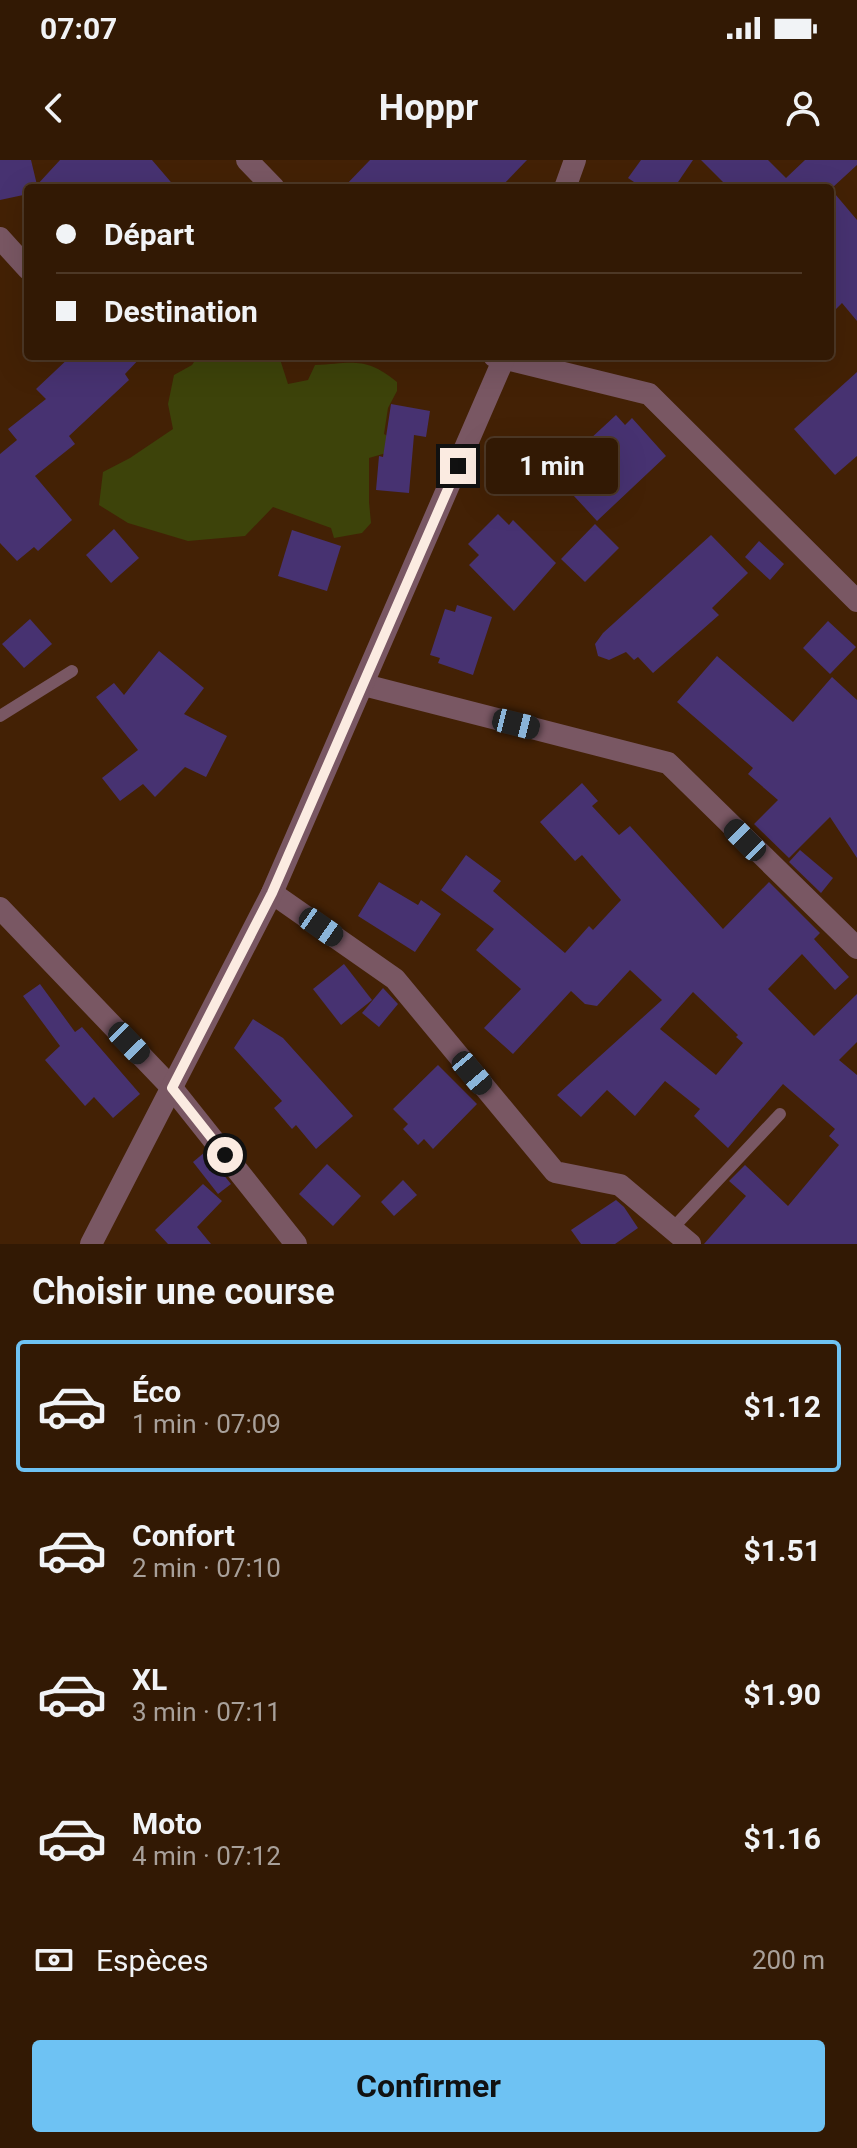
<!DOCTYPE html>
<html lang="fr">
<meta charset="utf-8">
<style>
:root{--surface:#321904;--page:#3a220e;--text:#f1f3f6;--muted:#a8a09a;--line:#4d3826;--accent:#6ec2f3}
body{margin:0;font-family:Roboto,sans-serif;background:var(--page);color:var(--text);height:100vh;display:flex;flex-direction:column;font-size:30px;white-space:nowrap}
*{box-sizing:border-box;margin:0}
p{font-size:26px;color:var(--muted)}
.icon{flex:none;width:44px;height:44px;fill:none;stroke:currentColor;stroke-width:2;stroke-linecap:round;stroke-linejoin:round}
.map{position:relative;height:1084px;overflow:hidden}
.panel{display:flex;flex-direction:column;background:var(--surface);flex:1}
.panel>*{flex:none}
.guide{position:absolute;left:24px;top:24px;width:810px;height:176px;border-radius:8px;box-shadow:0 8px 32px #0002,0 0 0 2px var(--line);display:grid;align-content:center;height:176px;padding:0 32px;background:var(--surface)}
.end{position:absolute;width:36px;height:36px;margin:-18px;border:10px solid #fbebe1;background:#111;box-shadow:0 0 0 4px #111}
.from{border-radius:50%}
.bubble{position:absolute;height:56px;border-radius:8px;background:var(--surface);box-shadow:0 8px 32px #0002,0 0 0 2px var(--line);font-size:26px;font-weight:700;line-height:56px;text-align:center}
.car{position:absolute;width:24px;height:48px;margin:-24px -12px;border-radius:10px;box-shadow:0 0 6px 2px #0007;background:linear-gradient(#222 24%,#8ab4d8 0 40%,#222 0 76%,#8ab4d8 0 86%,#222 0)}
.guide b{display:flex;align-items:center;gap:28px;height:76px;font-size:30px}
.guide b+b{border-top:2px solid var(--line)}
.guide i{width:20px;height:20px;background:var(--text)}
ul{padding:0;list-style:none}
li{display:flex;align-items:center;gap:24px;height:132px;margin:0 16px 12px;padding:0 16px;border:4px solid transparent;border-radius:8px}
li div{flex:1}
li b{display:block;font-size:30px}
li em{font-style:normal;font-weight:700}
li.active{border-color:var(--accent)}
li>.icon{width:72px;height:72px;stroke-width:1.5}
h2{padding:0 32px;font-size:36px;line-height:96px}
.pay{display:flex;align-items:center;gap:20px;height:88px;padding:0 32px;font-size:30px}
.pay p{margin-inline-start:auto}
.cta{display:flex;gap:16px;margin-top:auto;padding:16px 32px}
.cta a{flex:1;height:92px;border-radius:8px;background:var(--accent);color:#111;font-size:32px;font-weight:700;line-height:92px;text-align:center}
.status{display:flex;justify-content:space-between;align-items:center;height:56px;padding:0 40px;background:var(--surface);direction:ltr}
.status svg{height:22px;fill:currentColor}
header{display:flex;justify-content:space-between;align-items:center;height:104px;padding:0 32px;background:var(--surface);font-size:36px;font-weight:700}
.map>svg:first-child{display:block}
</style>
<div class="status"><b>07:07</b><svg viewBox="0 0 49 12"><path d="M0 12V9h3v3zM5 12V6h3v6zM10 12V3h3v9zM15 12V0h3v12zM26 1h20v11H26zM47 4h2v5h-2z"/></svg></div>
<header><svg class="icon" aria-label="back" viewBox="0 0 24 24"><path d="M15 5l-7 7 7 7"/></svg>Hoppr<svg class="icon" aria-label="person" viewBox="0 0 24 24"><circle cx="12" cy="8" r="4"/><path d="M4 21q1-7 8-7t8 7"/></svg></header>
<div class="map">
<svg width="857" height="1084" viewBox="0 0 857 1084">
<rect width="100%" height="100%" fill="#432105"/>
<path fill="#3d430a" d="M198 196H279L288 224 308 220 315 205C352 203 366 196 397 222V231L388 248 384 274 393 279V291L369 298V342L371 363 362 373 334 378 331 368 273 347 245 376 188 381 128 363 99 345 103 312 130 298 173 269 168 244 174 215 192 205Z"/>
<g fill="#473271" fill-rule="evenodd">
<path d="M0 0H31L37 25 60 0H152L176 28H28V34L0 40Z"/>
<path d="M370 0H527L500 28H343Z"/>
<path d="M641 0H693L674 28H643L628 18Z"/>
<path d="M701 0H768L786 18 805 0H857V5L832 28H729Z"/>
<path d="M830 28 857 60V161L842 143 830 155Z"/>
<path d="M71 196H142L125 214 129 220 69 276 75 284 35 316 72 360 38 391 34 387 17 401 0 383V294L17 280 8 269 46 239 36 229Z"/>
<path d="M857 212V296L835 315 794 269Z"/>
<path d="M391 244 430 251 426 277 414 275 409 333 376 330 379 296 383 297Z"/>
<path d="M616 255 625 265 632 258 666 296 597 361 562 323 597 289 589 280Z"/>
<path d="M498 354 509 365 513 360 556 403 514 451 469 405 479 395 468 384Z"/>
<path d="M595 364 619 388 585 422 561 399Z"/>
<path d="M114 369 139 398 111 423 86 395Z"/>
<path d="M292 370 341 386 327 431 278 416Z"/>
<path d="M711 375 748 413 712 448 719 455 653 513 638 497 634 500 626 492 609 500 598 496 595 484 603 473Z"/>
<path d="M759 381 784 404 770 420 745 397Z"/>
<path d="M457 445 492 457 473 515 438 503 440 498 430 495 445 449 455 452Z"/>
<path d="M30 459 52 484 24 508 2 484Z"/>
<path d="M828 461 856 487 830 514 803 488Z"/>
<path d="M159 491 204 528 184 554 227 576 206 617 185 607 155 637 143 624 120 641 102 618 138 590 96 537 114 523 124 535Z"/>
<path d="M717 496 793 562 832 517 857 540V698L830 657 789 698 754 664 778 640 748 614 753 608 677 542Z"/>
<path d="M582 623 598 641 592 646 619 675 630 666 723 769 769 722 820 773 814 779 849 817 835 830 802 794 768 829 814 876 857 834V882L839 900 857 915V1084H704L746 1036 729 1021 745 1005 788 1046 839 985 829 976 835 969 783 924 728 988 694 956 700 949 665 921 635 956 607 930 581 957 557 935 662 840 630 810 597 846 585 844 571 831 513 894 484 868 521 829 476 790 494 769 441 730 466 695 501 721 493 731 565 793 589 766 593 770 621 740 582 695 575 701 540 662ZM693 832 738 875 736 877 743 883 716 915 660 869Z"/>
<path d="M800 690 833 718 821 733 789 702Z"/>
<path d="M379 722 418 745 421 740 441 754 415 792 358 756Z"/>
<path d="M344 804 372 840 341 865 313 829Z"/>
<path d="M40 824 75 872 82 867 140 934 113 958 94 937 85 946 45 900 60 886 23 836Z"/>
<path d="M383 828 398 844 379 867 362 853Z"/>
<path d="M253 859 283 878 353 956 316 989 296 965 292 969 274 948 282 941 234 888Z"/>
<path d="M438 905 477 944 433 989 424 979 418 985 403 969 408 964 393 949Z"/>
<path d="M205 992 231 1024 218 1034 193 1002Z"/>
<path d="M327 1004 361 1036 333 1066 299 1034Z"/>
<path d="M403 1020 417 1035 394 1056 381 1042Z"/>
<path d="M203 1024 222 1041 197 1067 211 1084H168L155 1070Z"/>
<path d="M616 1040 624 1047 638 1068 615 1084H581L571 1070Z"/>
</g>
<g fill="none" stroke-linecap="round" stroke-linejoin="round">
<g stroke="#795763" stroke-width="12">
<path d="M0 556 72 511"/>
<path d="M672 1069 780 954"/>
</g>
<g stroke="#795763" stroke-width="22">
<path d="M247 0 274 28"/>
<path d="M565 28 575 0"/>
<path d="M0 78 28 109"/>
<path d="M494 196 649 234 857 441"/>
<path d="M364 525 668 603 857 788"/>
<path d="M272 733 395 819 555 1012 620 1025 690 1084"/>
<path d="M0 748 172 928 296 1084"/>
<path d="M91 1084 272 733 505 196"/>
</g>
</g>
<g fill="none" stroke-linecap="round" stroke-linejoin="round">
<path stroke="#fbebe1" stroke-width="10" d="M225 995 172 928 272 733 458 306"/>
</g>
</svg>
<i class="end from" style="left:225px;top:995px"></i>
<i class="end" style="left:458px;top:306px"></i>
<div class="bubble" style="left:486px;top:278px;width:132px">1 min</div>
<i class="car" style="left:516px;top:564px;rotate:104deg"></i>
<i class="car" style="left:745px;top:680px;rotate:315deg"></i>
<i class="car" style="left:321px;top:767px;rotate:125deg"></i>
<i class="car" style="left:129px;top:883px;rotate:136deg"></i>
<i class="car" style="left:472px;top:913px;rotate:140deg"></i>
<div class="guide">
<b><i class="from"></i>Départ</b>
<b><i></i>Destination</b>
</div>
</div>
<section class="panel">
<h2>Choisir une course</h2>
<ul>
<li class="active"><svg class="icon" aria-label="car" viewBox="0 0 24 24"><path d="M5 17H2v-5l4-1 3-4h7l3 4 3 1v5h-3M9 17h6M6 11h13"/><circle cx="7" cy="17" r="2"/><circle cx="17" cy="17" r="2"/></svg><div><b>Éco</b><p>1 min · 07:09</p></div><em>$1.12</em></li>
<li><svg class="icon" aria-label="car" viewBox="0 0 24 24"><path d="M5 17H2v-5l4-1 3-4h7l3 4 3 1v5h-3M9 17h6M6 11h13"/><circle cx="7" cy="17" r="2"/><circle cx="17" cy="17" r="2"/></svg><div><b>Confort</b><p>2 min · 07:10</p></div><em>$1.51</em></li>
<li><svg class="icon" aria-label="car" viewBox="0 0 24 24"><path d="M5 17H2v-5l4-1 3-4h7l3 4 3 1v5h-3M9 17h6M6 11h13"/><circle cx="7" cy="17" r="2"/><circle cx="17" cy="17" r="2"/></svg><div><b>XL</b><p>3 min · 07:11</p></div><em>$1.90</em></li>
<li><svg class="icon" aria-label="car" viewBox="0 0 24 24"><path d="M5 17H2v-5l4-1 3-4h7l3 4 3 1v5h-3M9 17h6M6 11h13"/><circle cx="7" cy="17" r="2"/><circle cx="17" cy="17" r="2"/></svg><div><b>Moto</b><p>4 min · 07:12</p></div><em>$1.16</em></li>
</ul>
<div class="pay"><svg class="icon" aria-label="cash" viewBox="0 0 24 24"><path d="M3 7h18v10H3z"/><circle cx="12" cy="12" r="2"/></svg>Espèces<p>200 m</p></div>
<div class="cta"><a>Confirmer</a></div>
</section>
